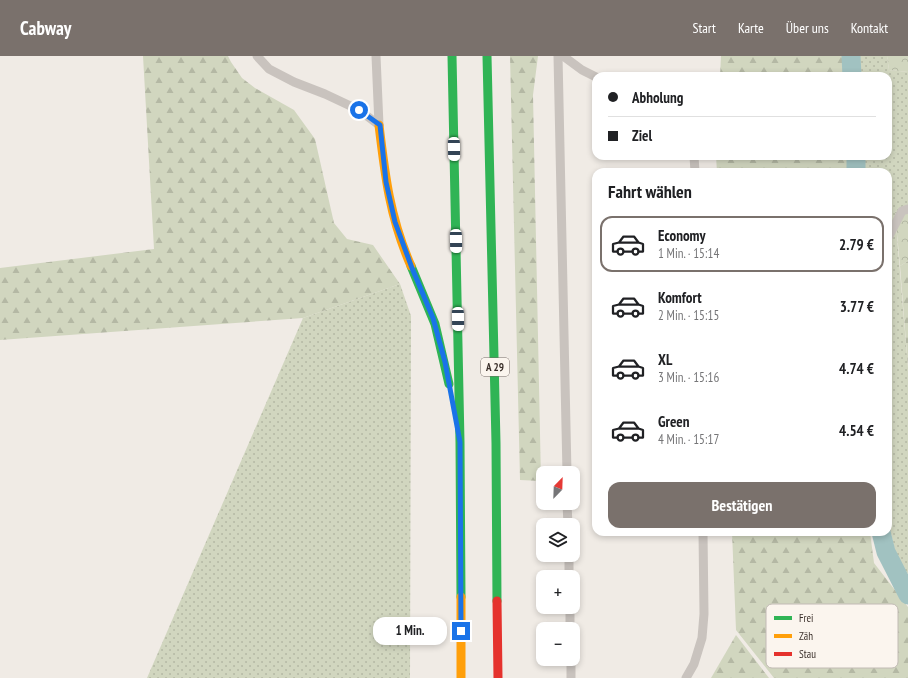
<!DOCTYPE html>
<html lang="de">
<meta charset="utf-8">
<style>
:root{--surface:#fff;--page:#f6f6f6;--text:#202124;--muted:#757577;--line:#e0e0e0;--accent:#7a716c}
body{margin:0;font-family:"PT Sans Narrow",sans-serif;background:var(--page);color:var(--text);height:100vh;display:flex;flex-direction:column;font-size:15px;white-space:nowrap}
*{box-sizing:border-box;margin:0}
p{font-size:13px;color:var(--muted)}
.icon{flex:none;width:22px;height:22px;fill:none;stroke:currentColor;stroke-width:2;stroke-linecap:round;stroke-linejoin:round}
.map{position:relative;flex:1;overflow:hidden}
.side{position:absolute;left:592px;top:112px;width:300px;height:368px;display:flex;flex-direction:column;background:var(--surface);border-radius:12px;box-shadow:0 2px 6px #0003}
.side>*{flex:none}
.guide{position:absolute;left:592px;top:16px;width:300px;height:88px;border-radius:12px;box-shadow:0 2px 6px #0003;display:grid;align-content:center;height:88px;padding:0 16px;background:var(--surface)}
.needle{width:26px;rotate:23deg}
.tools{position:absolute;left:536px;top:410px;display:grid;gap:8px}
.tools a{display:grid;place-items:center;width:44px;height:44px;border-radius:8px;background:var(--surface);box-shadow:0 2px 6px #0003;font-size:20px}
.end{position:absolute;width:18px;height:18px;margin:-9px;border:5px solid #1a73e8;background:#fff;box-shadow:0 0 0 2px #fff}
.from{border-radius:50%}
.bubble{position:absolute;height:28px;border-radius:12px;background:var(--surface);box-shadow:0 2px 6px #0003;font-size:13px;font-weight:800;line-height:28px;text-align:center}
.car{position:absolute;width:12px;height:24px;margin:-12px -6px;border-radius:5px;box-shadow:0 0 3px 1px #0007;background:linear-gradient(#fff 24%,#345 0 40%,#fff 0 76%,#345 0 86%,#fff 0)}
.guide b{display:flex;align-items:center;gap:14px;height:38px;font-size:15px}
.guide b+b{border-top:1px solid var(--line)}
.guide i{width:10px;height:10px;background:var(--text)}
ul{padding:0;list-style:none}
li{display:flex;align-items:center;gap:12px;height:56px;margin:0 8px 6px;padding:0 8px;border:2px solid transparent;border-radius:12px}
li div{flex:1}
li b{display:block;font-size:15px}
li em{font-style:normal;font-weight:800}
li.on{border-color:var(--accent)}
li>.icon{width:36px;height:36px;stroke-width:1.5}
h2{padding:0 16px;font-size:18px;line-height:48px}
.cta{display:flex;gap:8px;margin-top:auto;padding:8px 16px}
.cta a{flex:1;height:46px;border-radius:12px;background:var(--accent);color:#fff;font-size:16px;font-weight:800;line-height:46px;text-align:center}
header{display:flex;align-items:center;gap:24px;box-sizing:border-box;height:56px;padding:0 20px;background:var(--accent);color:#fff}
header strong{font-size:19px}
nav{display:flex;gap:22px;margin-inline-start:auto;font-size:14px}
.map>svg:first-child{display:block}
</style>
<header>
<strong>Cabway</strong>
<nav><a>Start</a><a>Karte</a><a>Über uns</a><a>Kontakt</a></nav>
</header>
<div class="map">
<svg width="908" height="622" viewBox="0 0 908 622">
<defs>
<pattern id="grass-dots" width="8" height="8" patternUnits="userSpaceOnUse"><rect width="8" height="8" fill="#d1d6bf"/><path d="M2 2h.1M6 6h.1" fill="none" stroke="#b4b8a4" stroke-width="1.8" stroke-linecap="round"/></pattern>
<pattern id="forest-firs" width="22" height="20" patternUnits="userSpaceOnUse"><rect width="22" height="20" fill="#d1d6bf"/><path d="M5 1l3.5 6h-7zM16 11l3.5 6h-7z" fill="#b4b8a4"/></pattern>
<pattern id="park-crowns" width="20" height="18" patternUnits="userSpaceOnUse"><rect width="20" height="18" fill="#d1d6bf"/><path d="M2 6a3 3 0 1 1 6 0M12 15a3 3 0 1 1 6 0" fill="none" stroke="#b4b8a4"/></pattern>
</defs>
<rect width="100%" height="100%" fill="#f0ebe5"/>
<g fill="url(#grass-dots)">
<path d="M857 0H887L889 14 908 16V150L895 156 908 312V518L897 503 888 465V116H864L863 100H888V20H858Z"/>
<path d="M400 228 411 260 410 622H147L303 262Z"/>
</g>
<g fill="url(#forest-firs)">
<path d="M143 0H228L231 6 242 22 255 32 294 54 315 83 334 167 347 183 373 189 400 228 303 262 0 284V212L154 193Z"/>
<path d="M510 0H538L533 39 541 425 520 424Z"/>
<path d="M721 0H844L845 20H720Z"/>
<path d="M716 100H849L850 116H717Z"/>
<path d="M908 205V312L900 210Z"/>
<path d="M732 476H870L874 507 908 551V622H774L736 574Z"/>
<path d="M736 579 769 622H711Z"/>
</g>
<g fill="url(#park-crowns)">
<path d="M887 0H908V16L889 14Z"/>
<path d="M908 150V205L900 210 895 156Z"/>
</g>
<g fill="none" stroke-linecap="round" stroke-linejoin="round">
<g stroke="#a1c2c1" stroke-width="19">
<path d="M851 0 852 20"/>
<path d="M856 100V116"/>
<path d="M881 476 886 496 908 539"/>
</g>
<g stroke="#c9c3be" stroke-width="9">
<path d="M257 0 269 13 294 26 325 38 359 54 379 69"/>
<path d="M376 0 379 69"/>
<path d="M558 0 567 417"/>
<path d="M563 0 582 14 596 21"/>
<path d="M694 100 695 116"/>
<path d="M889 180 902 155 908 153"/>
<path d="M567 447 568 469"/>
<path d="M569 499V521"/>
<path d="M570 551V573"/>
<path d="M571 603V622"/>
<path d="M686 622 694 608 702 582 704 558 703 476"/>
</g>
<g stroke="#30b455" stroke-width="9">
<path d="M452 0 460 386 461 541"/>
<path d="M487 0 496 387 497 545"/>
<path d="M411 210 435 268 449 328"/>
</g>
<g stroke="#ff9f0a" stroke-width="9">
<path d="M379 69C385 120 390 162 411 210"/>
<path d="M461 541V622"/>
</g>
<path stroke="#e5322d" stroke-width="9" d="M497 545 498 622"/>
</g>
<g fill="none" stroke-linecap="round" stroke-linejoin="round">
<path stroke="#1a73e8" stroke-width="5" d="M359 54 380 69 386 126 395 166 412 212 433 262 445 306 460 386 461 575"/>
</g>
<g text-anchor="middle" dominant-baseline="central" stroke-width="4" stroke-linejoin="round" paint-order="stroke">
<rect fill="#fbf5ee" stroke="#756b66" stroke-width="1" x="481" y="302" width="28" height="18" rx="3"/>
<g font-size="11" font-weight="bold" fill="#3b302b">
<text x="495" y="311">A 29</text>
</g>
</g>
<rect x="766" y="548" width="132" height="64" rx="6" fill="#fbf5ee" stroke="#c1bab4" stroke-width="1"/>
<rect x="774" y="560" width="18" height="4" fill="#30b455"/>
<rect x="774" y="578" width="18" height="4" fill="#ff9f0a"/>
<rect x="774" y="596" width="18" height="4" fill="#e5322d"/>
<g font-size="11" fill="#3b302b">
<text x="799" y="566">Frei</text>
<text x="799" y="584">Zäh</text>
<text x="799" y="602">Stau</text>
</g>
</svg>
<div class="tools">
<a><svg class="needle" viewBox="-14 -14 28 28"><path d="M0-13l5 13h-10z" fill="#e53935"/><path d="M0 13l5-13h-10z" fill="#757577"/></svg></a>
<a><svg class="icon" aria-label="layers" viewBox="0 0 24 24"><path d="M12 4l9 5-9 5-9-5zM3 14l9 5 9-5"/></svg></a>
<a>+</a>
<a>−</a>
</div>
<i class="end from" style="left:359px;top:54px"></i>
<i class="end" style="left:461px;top:575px"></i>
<div class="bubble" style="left:373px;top:561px;width:74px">1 Min.</div>
<i class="car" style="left:454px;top:93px;rotate:179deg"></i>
<i class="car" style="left:456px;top:185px;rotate:179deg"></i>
<i class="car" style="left:458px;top:263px;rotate:179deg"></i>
<div class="guide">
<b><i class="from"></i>Abholung</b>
<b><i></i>Ziel</b>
</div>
<section class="side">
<h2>Fahrt wählen</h2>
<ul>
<li class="on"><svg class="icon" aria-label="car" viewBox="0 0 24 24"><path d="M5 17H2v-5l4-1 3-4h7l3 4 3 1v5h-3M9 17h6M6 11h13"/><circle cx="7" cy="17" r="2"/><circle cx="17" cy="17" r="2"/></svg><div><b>Economy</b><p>1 Min. · 15:14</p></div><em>2.79 €</em></li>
<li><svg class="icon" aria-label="car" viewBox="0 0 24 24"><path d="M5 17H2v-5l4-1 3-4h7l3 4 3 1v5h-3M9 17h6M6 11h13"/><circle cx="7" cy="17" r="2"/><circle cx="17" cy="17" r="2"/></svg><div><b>Komfort</b><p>2 Min. · 15:15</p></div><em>3.77 €</em></li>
<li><svg class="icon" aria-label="car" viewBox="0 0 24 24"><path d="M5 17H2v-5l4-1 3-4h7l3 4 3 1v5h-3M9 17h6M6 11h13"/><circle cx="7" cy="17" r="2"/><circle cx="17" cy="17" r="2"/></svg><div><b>XL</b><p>3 Min. · 15:16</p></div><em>4.74 €</em></li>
<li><svg class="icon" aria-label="car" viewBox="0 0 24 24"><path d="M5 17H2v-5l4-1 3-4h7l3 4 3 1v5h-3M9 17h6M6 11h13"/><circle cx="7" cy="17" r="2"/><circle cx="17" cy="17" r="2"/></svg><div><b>Green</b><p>4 Min. · 15:17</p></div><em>4.54 €</em></li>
</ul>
<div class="cta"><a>Bestätigen</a></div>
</section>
</div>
